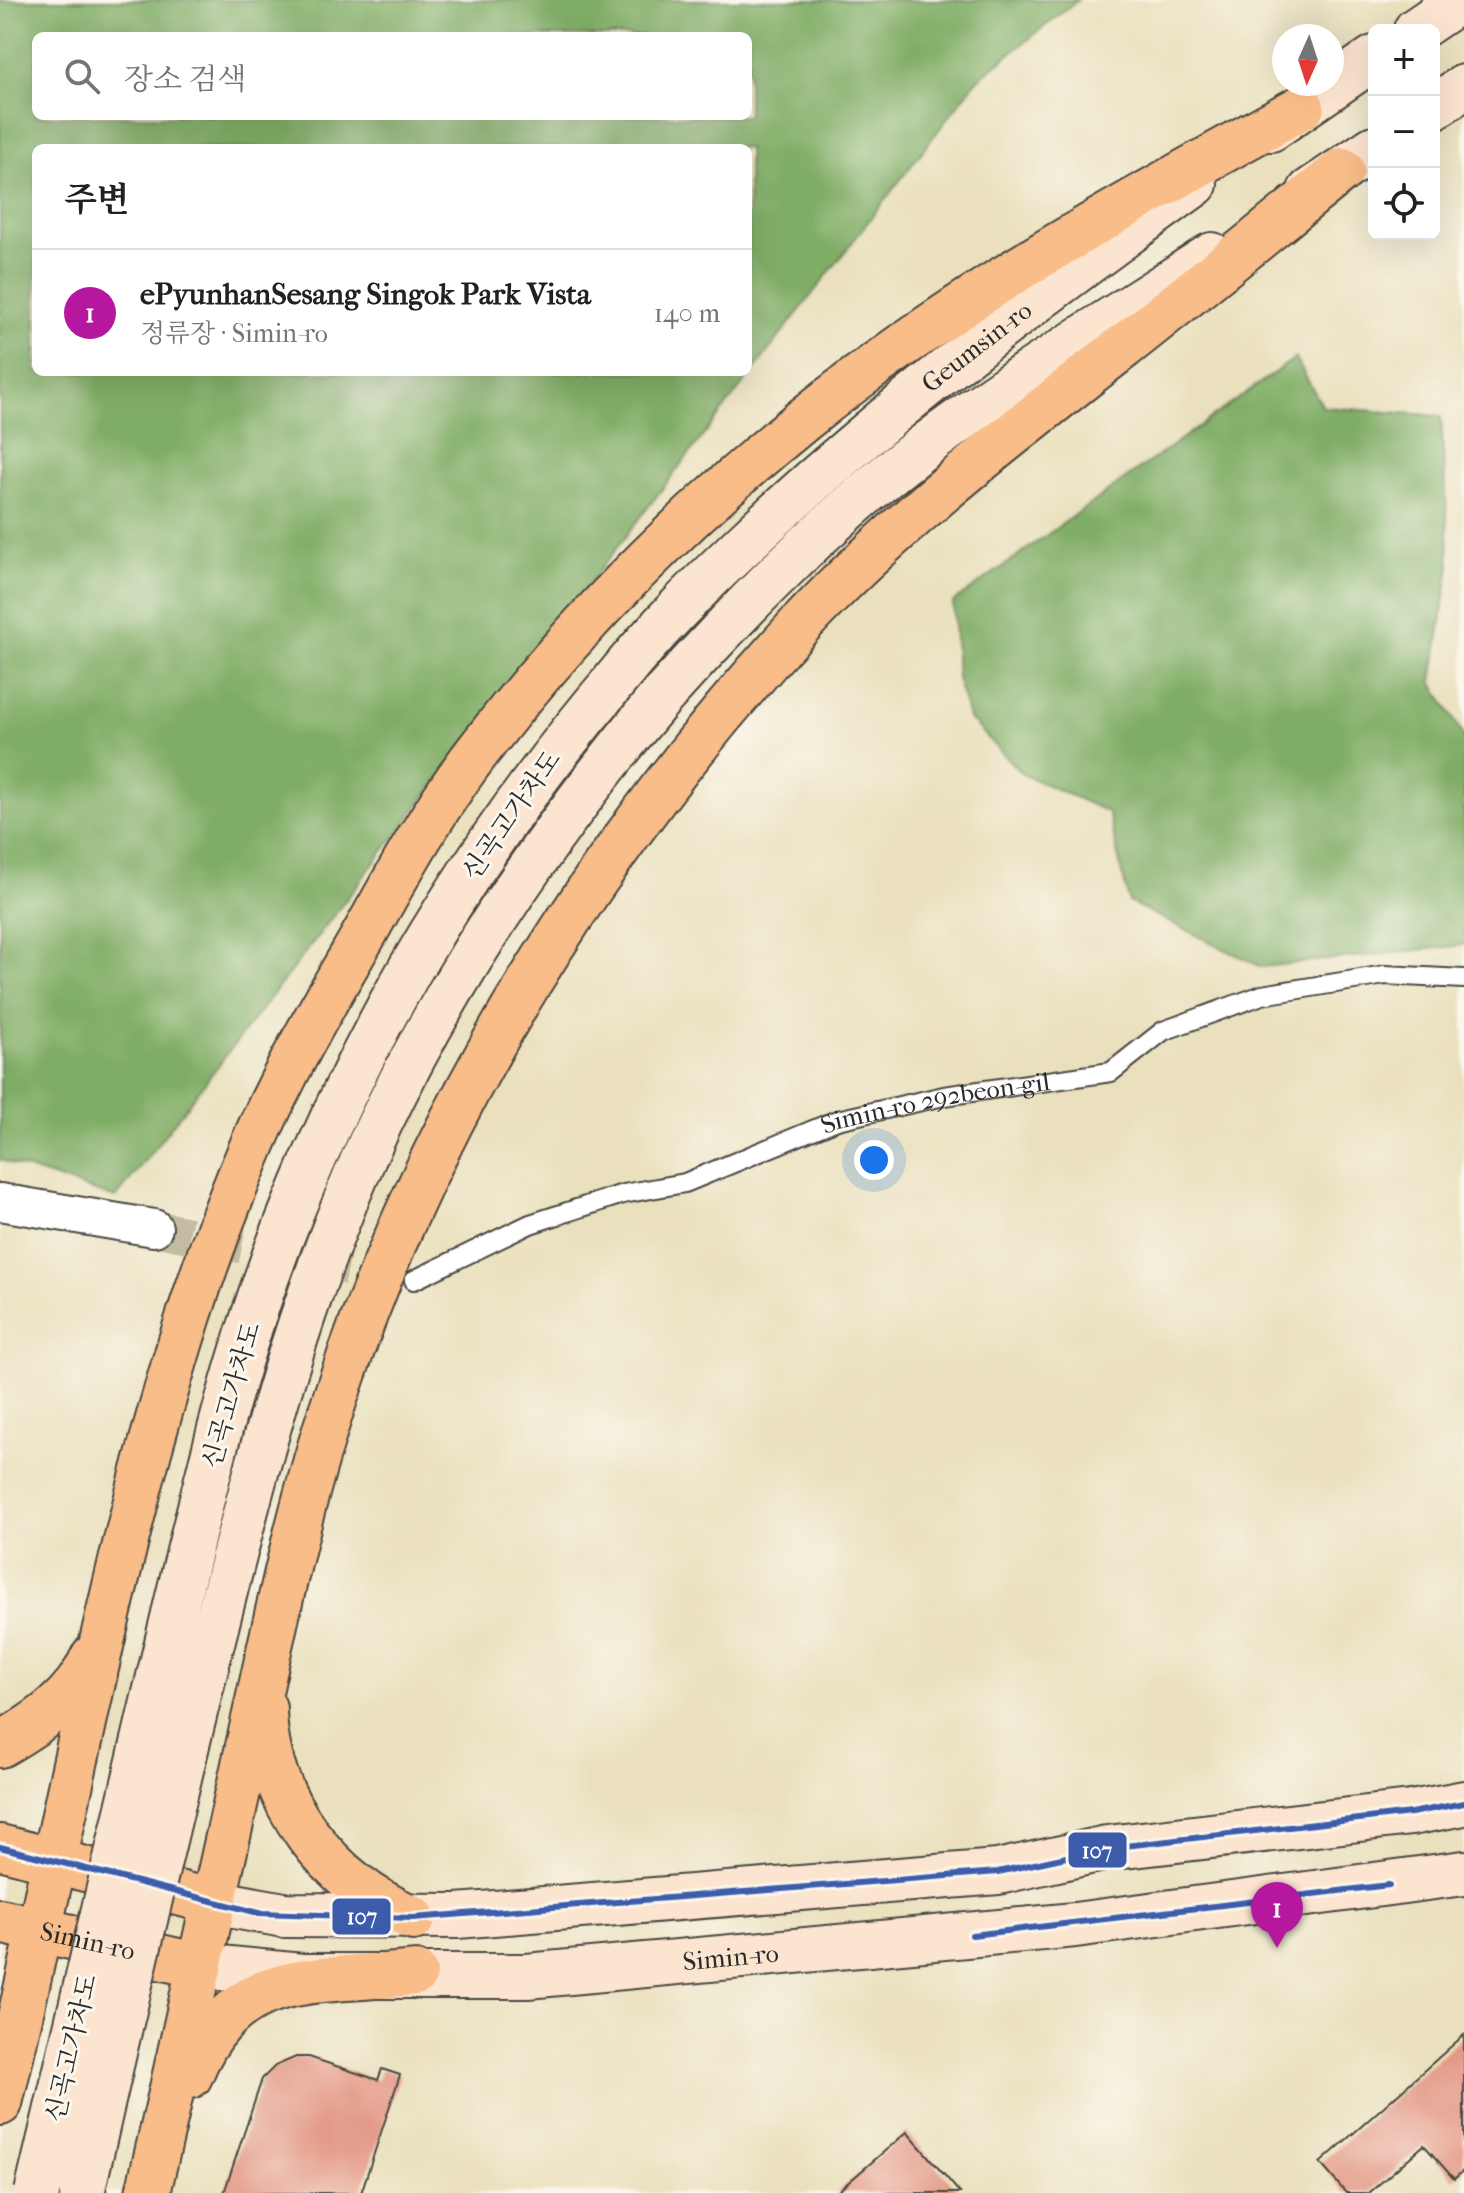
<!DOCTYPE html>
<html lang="ko">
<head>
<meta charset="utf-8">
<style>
	:root { --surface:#fff; --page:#f6f6f6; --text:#202124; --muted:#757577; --line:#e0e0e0; --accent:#b5179e }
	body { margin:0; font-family:"IM FELL French Canon","Noto Serif KR",serif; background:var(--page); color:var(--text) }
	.controls { position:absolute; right:24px; top:24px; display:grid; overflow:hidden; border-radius:12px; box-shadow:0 8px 32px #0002 }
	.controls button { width:72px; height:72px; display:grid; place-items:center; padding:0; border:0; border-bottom:2px solid var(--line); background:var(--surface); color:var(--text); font:40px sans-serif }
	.compass { position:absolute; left:1272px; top:24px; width:72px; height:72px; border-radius:50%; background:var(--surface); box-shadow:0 8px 32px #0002; rotate:183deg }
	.you { position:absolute; left:874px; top:1160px; width:28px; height:28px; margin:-20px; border:6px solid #fff; border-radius:50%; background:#1a73e8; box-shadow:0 0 0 12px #1a73e833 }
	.badge { display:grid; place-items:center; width:52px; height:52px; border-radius:50%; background:var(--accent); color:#fff; font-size:26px; font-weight:700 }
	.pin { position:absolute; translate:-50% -66px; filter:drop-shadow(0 2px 4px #0008) }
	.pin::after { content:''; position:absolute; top:42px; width:28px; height:24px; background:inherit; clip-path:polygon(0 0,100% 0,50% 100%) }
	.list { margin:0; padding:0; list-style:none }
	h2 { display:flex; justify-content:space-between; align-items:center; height:104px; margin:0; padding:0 32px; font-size:34px }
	h2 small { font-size:26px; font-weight:400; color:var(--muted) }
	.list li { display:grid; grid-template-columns:52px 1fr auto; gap:24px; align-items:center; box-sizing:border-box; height:128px; padding:0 32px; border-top:2px solid var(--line) }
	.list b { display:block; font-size:30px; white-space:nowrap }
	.list p { margin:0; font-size:26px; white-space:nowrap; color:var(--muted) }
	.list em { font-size:26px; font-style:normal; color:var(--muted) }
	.icon { flex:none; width:44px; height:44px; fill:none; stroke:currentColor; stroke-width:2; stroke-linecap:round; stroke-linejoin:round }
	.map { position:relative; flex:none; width:1464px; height:2193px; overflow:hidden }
	.search { position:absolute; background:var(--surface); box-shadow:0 8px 32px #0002; left:32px; top:32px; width:720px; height:88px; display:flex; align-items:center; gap:20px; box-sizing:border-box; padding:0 28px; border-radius:12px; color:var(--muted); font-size:30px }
	.panel { position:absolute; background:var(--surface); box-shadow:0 8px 32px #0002; left:32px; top:144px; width:720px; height:232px; border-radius:12px }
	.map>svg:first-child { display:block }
	.forest { fill:#80ad66; stroke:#566c48; stroke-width:2; fill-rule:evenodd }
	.building { fill:#e39785 }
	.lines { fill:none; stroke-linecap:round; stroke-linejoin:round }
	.street-tunnel { stroke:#c4bca0; stroke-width:36; stroke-dasharray:36 18; stroke-linecap:butt }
	.lane-casing { stroke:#484641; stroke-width:22 }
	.street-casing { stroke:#484641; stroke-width:40 }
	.secondary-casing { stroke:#484641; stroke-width:48 }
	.primary-casing { stroke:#484641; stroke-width:48 }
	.lane { stroke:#fff; stroke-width:18 }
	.street { stroke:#fff; stroke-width:36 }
	.secondary { stroke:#fce5d0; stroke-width:44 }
	.primary { stroke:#f8bd89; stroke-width:44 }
	.secondary-bridge-casing { stroke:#484641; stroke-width:48; stroke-linecap:butt }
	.secondary-bridge { stroke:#fce5d0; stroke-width:44 }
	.bus-1-casing { stroke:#fbf7ec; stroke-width:12 }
	.bus-1 { stroke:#3d5bab; stroke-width:6 }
	.labels { text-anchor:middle; stroke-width:6; stroke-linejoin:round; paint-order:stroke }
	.street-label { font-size:26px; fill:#2b2b2b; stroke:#fbf7ec }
	.line-badge { stroke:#fbf7ec; stroke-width:3 }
	.badge-label { font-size:22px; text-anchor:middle; font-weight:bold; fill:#fff }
</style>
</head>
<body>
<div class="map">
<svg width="1464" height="2193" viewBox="0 0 1464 2193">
	<rect width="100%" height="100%" fill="#fbf7ec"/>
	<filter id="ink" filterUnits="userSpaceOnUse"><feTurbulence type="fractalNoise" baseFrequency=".0125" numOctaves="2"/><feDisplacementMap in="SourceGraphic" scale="16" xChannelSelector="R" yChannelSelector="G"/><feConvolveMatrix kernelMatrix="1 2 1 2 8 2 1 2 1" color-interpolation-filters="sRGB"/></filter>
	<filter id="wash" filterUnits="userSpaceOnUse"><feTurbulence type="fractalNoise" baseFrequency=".006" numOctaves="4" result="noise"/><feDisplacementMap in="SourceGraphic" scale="32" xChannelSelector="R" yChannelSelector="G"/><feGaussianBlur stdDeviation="1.8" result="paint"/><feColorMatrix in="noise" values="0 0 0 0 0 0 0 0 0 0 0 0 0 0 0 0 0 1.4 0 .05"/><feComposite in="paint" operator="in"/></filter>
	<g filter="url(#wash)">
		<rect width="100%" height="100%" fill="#eae0bd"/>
		<path class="forest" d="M0 0H1078L978 79 116 1198 0 1160ZM36 36H748V116H36ZM36 148H748V372H36Z
			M1295 358 1323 407 1441 416 1450 566 1432 681 1464 737V945L1261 967 1129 902 1108 812 1022 774 969 718 957 678 953 602Z"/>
		<g id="blocks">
			<path class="building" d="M1464 2035V2170L1454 2179 1424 2145 1369 2193H1346L1320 2163Z
				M296 2057H309L378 2080 382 2069 400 2075 361 2193H224L262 2079 275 2066Z
				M907 2132 960 2193H836Z"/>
		</g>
	</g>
	<g filter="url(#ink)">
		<use href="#blocks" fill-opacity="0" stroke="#484641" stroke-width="2"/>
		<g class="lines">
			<path class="street-tunnel" d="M154 1228 409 1279"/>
			<defs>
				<g id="lane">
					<path id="s1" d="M414 1280 530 1224 623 1194 685 1183 837 1120 944 1096 1111 1072 1163 1031 1262 995 1385 975 1464 979"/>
				</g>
				<path id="street" d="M0 1202 154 1228"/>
				<g id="secondary">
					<path d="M1416 30 1460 0"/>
					<path d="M1434 107 1464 87"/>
					<path d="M1271 129 1374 58"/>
					<path d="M1310 191 1374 148"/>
					<path id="s2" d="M617 678C656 629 701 585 746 542 885 410 1040 296 1195 184"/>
					<path d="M656 703C729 621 805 542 890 473 991 392 1104 325 1212 255"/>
					<path d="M213 1902 284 1915 457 1916 998 1872 1107 1848 1411 1813 1464 1803"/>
					<path id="s3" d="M200 1966 302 1976H527L1075 1925 1464 1873"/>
				</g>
				<g id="primary">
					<path d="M264 1708C265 1801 330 1883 413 1918"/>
					<path d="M0 1745C38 1723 75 1699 93 1657"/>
					<path d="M0 1847 213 1902"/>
					<path id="s4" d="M0 1921 200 1966"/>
					<path d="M190 2076C234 1965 316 1984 415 1973"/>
					<path d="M0 2103C58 1863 99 1618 169 1381 192 1301 220 1221 253 1144 284 1071 325 1002 365 933 401 868 439 800 485 742 578 622 685 516 802 421 956 296 1130 202 1302 107"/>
					<path d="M148 2193C182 2046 215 1899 247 1751 274 1629 299 1503 340 1384 436 1102 598 844 799 626 896 522 1012 434 1123 347 1197 289 1269 229 1342 170"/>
				</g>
			</defs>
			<use href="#lane" class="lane-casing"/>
			<use href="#street" class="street-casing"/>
			<use href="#secondary" class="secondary-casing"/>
			<use href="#primary" class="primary-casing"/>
			<use href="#lane" class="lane"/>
			<use href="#street" class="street"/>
			<use href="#secondary" class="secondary"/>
			<use href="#primary" class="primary"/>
			<defs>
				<path id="secondary-bridge" d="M37 2193C80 2011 123 1829 166 1647 202 1499 234 1352 292 1211 371 1016 480 838 617 678
					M82 2193C123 2011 166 1829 211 1647 256 1468 300 1290 380 1123 453 971 548 832 656 703"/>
			</defs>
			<use href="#secondary-bridge" class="secondary-bridge-casing"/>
			<use href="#secondary-bridge" class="secondary-bridge"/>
			<defs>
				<path id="bus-1" d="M0 1847 259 1913 413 1918 998 1872 1107 1848 1411 1813 1464 1803
					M972 1935 1389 1885"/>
			</defs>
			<use href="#bus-1" class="bus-1-casing"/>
			<use href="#bus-1" class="bus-1"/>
		</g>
	</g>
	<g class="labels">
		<g class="street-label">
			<text dy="9" stroke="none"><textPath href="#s2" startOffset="490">Geumsin-ro</textPath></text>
			<text transform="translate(511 815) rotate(-55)" y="9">신곡고가차도</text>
			<text dy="9" stroke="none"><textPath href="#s1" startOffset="554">Simin-ro 292beon-gil</textPath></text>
			<text transform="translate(231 1395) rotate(-74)" y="9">신곡고가차도</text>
			<text dy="9" stroke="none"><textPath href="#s4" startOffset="90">Simin-ro</textPath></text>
			<text dy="9" stroke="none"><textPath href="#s3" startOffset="532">Simin-ro</textPath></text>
			<text transform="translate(71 2048) rotate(-77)" y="9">신곡고가차도</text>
		</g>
	</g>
	<g class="line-badge">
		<rect x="1067" y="1831" width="61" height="38" rx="8" fill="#3d5bab"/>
		<rect x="331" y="1897" width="61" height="39" rx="8" fill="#3d5bab"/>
	</g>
	<g class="badge-label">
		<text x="1097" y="1858">107</text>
		<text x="362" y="1924">107</text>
	</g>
</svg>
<div class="controls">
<button>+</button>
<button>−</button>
<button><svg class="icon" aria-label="locate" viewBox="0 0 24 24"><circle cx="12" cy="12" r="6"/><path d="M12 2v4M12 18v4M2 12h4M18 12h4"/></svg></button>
</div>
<svg class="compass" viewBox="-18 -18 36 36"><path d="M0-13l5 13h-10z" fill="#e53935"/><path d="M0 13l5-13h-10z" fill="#757577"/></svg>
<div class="you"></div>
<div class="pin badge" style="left:1277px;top:1948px">1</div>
<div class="search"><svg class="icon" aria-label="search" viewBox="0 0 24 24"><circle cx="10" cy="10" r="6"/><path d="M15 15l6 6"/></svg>장소 검색</div>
<section class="panel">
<h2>주변<small></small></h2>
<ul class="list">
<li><span class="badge">1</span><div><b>ePyunhanSesang Singok Park Vista</b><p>정류장 · Simin-ro</p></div><em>140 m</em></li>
</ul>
</section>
</div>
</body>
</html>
